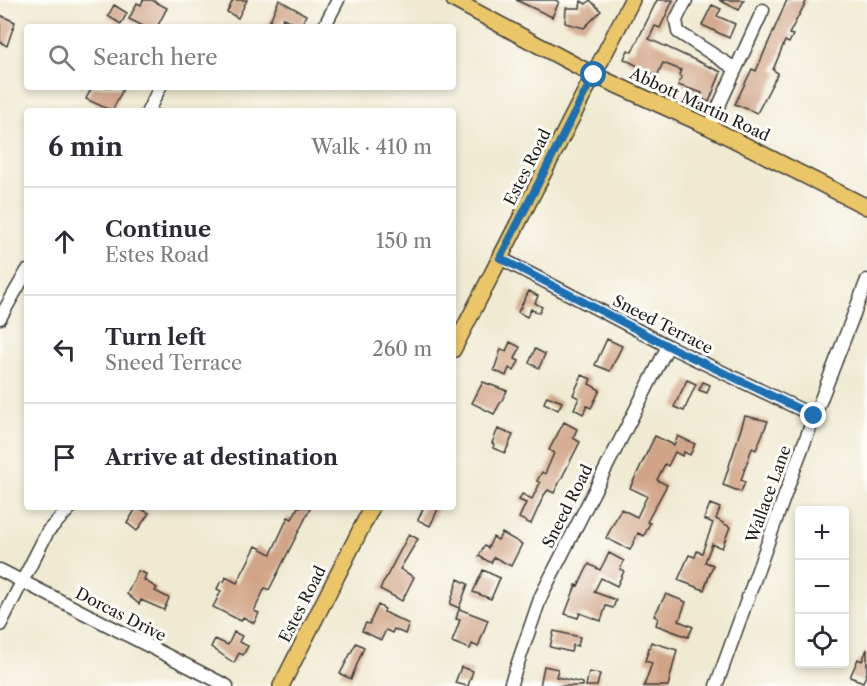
<!DOCTYPE html>
<html lang="en">
<head>
<meta charset="utf-8">
<style>
	:root { --surface:#fff; --page:#f7f7f7; --text:#2b2b33; --muted:#7c7c81; --line:#e1e1e2 }
	body { margin:0; font-family:"Libre Caslon Text",serif; background:var(--page); color:var(--text) }
	.controls { position:absolute; right:18px; bottom:18px; display:grid; overflow:hidden; border-radius:6px; box-shadow:0 3px 9px #0003 }
	.controls button { width:54px; height:54px; display:grid; place-items:center; padding:0; border:0; border-bottom:2px solid var(--line); background:var(--surface); color:var(--text); font:30px sans-serif }
	.stop { position:absolute; width:18px; height:18px; margin:-14px; border:4px solid #1f6fb2; border-radius:50%; background:#fff }
	.stop.end { background:#1f6fb2; border-color:#fff; box-shadow:0 2px 6px #0008 }
	.list { margin:0; padding:0; list-style:none }
	h2 { display:flex; justify-content:space-between; align-items:center; height:78px; margin:0; padding:0 24px; font-size:26px }
	h2 small { font-size:20px; font-weight:400; color:var(--muted) }
	.list li { display:grid; grid-template-columns:39px 1fr auto; gap:18px; align-items:center; box-sizing:border-box; height:108px; padding:0 24px; border-top:2px solid var(--line) }
	.list b { display:block; font-size:22px; white-space:nowrap }
	.list p { margin:0; font-size:20px; white-space:nowrap; color:var(--muted) }
	.list em { font-size:20px; font-style:normal; color:var(--muted) }
	.icon { flex:none; width:33px; height:33px; fill:none; stroke:currentColor; stroke-width:2; stroke-linecap:round; stroke-linejoin:round }
	.map { position:relative; flex:none; width:867px; height:686px; overflow:hidden }
	.search { position:absolute; background:var(--surface); box-shadow:0 3px 9px #0003; left:24px; top:24px; width:432px; height:66px; display:flex; align-items:center; gap:15px; box-sizing:border-box; padding:0 21px; border-radius:6px; color:var(--muted); font-size:22px }
	.panel { position:absolute; background:var(--surface); box-shadow:0 3px 9px #0003; left:24px; top:108px; width:432px; height:402px; border-radius:6px }
	.map>svg:first-child { display:block }
	.building { fill:#d1a487 }
	.lines { fill:none; stroke-linecap:round; stroke-linejoin:round }
	.minor-casing { stroke:#3c3b37; stroke-width:15 }
	.major-casing { stroke:#3c3b37; stroke-width:18 }
	.minor { stroke:#fff; stroke-width:12 }
	.major { stroke:#ebc669; stroke-width:15 }
	.route { stroke:#1f6fb2; stroke-width:8 }
	.labels { text-anchor:middle; stroke-width:6; stroke-linejoin:round; paint-order:stroke }
	.street-label { font-size:16px; fill:#1c1c1c; stroke:#fdfcf7 }
</style>
</head>
<body>
<div class="map">
<svg width="867" height="686" viewBox="0 0 867 686">
	<rect width="100%" height="100%" fill="#fdfcf7"/>
	<filter id="ink" filterUnits="userSpaceOnUse"><feTurbulence type="fractalNoise" baseFrequency=".0167" numOctaves="2"/><feDisplacementMap in="SourceGraphic" scale="12" xChannelSelector="R" yChannelSelector="G"/><feConvolveMatrix kernelMatrix="1 2 1 2 8 2 1 2 1" color-interpolation-filters="sRGB"/></filter>
	<filter id="wash" filterUnits="userSpaceOnUse"><feTurbulence type="fractalNoise" baseFrequency=".008" numOctaves="4" result="noise"/><feDisplacementMap in="SourceGraphic" scale="24" xChannelSelector="R" yChannelSelector="G"/><feGaussianBlur stdDeviation="1.35" result="paint"/><feColorMatrix in="noise" values="0 0 0 0 0 0 0 0 0 0 0 0 0 0 0 0 0 1.4 0 .05"/><feComposite in="paint" operator="in"/></filter>
	<g filter="url(#wash)">
		<rect width="100%" height="100%" fill="#efead1"/>
		<g id="blocks">
			<path class="building" d="M143 0H152L167 8 157 27H145L129 19 137 3 141 5Z
				M233 0H247L238 18 227 12Z
				M279 0 306 15 301 26 283 18 279 27H267Z
				M516 0H555L559 2 552 17Z
				M590 0 601 11 584 28 565 23 566 8H580L581 1 586 4Z
				M657 0H673L660 28 655 26 649 39 721 72 709 102 700 98 702 93 678 85 682 77 679 75 681 70 663 63 657 76 624 59 628 50 632 52Z
				M719 0H744L739 10Z
				M787 0H807L789 34 793 35 789 43 785 41 773 70 778 73 757 113 735 104 752 69 756 71Z
				M114 5 127 13 121 24 108 16Z
				M712 5 721 9 717 16 735 24 729 38 702 25Z
				M0 15 15 22 7 46 0 42Z
				M92 87H124L112 111 86 99Z
				M529 291 538 296 535 303 542 307 539 313 531 309 527 317 518 312Z
				M607 339 622 346 610 371 595 365Z
				M510 342 520 347 515 359 519 361 514 371 509 368 506 376 494 370 501 349 506 351Z
				M535 349 545 354 539 368 529 363Z
				M582 375 591 379 589 384 600 390 591 408 587 406 583 414 574 409 579 398 573 395Z
				M687 380 696 384 684 411 674 407Z
				M483 382 507 391 494 414 472 403Z
				M703 382 710 385 707 393 699 390Z
				M547 396 562 402 558 410 544 403Z
				M745 416 768 421 756 450 752 448 741 480 745 482 741 492 723 485Z
				M564 422 577 429 573 438 580 442 554 493 548 490 544 495 531 524 519 518 526 503 519 500 522 494 532 499 540 483 537 481 542 472 545 474 554 453 549 450Z
				M498 429 513 435 505 453 493 448 494 444 492 443Z
				M655 436 674 445 678 436 695 444 690 455 684 452 682 456 675 452 668 466 665 464 657 480 667 485 647 522 650 523 644 536 638 533 630 550 606 538 621 509 637 517 647 496 630 488Z
				M710 504 720 508 716 519 730 527 722 548 712 544 705 562 713 565 704 590 678 580 689 555 695 557 697 551 702 553 713 523 704 519Z
				M137 507 149 513 137 531 127 523Z
				M298 507H311L269 590 265 588 254 611 259 613 254 623 243 617 241 621 213 607 221 591 217 589 221 581 224 582 226 577 237 583 256 546 271 554 288 517 292 519Z
				M424 507H439L430 526 418 520Z
				M502 533 522 544 511 566 494 557 491 563 479 556 484 546 488 548 493 537 498 540Z
				M409 534 418 539 400 569 414 577 402 601 380 589Z
				M609 553 624 561 620 569 624 571 617 586 601 578 594 592 616 600 613 608 606 606 601 621 580 613 578 618 565 614 576 585 578 586 589 564 600 570Z
				M483 570 500 578 491 599 473 592Z
				M138 571 146 574 144 580 157 588 155 591 169 598 164 610 141 600 139 604 127 594Z
				M458 579 468 584 459 608 450 604Z
				M666 594 686 602 679 621 693 627 688 637 656 625 658 618 654 616Z
				M378 605 385 609 384 612 409 624 405 634 394 629 392 633 386 630 381 640 362 631 366 623 369 624Z
				M459 609 488 620 478 647 472 644 470 649 452 642 460 620 456 619Z
				M554 631 580 637 578 646 573 645 571 652 550 647Z
				M234 632 242 636 239 642 248 646 243 655 239 653 234 663 211 647 215 639 228 645Z
				M651 642 677 650 668 686H644L652 663 645 661Z
				M356 643 364 647 351 679 340 674Z
				M867 649V673L863 682 850 677 858 659 862 661Z
				M544 666 558 669 556 677 583 683V686H540Z
				M461 667 473 671 468 686 455 683Z
				M589 672 600 674 597 686H586Z"/>
		</g>
	</g>
	<g filter="url(#ink)">
		<use href="#blocks" fill-opacity="0" stroke="#3c3b37" stroke-width="1.5"/>
		<g class="lines">
			<defs>
				<path id="minor" d="M686 0 676 20 678 32 734 68
					M324 27 338 0
					M148 111 160 87
					M709 127 763 10
					M500 258 668 346 814 416
					M0 318 27 271
					M0 570 227 686
					M0 625 48 531 71 507
					M510 686 541 596 668 346
					M716 686 798 459 867 280"/>
				<path id="major" d="M454 0 594 75 709 127 867 207
					M453 350 632 0
					M281 686 372 507"/>
			</defs>
			<use href="#minor" class="minor-casing"/>
			<use href="#major" class="major-casing"/>
			<use href="#minor" class="minor"/>
			<use href="#major" class="major"/>
		</g>
	</g>
	<g class="lines" filter="url(#ink)">
		<path class="route" d="M594 75 500 258 668 346 814 416"/>
	</g>
	<g class="labels">
		<g class="street-label">
			<text transform="translate(700 104) rotate(25)" y="6">Abbott Martin Road</text>
			<text transform="translate(527 167) rotate(-63)" y="6">Estes Road</text>
			<text transform="translate(663 324) rotate(27)" y="6">Sneed Terrace</text>
			<text transform="translate(768 494) rotate(-70)" y="6">Wallace Lane</text>
			<text transform="translate(567 506) rotate(-63)" y="6">Sneed Road</text>
			<text transform="translate(302 604) rotate(-63)" y="6">Estes Road</text>
			<text transform="translate(121 614) rotate(27)" y="6">Dorcas Drive</text>
		</g>
	</g>
</svg>
<div class="controls">
<button>+</button>
<button>−</button>
<button><svg class="icon" aria-label="locate" viewBox="0 0 24 24"><circle cx="12" cy="12" r="6"/><path d="M12 2v4M12 18v4M2 12h4M18 12h4"/></svg></button>
</div>
<div class="stop" style="left:594px;top:75px"></div>
<div class="stop end" style="left:814px;top:416px"></div>
<div class="search"><svg class="icon" aria-label="search" viewBox="0 0 24 24"><circle cx="10" cy="10" r="6"/><path d="M15 15l6 6"/></svg>Search here</div>
<section class="panel">
<h2>6 min<small>Walk · 410 m</small></h2>
<ul class="list">
<li><svg class="icon" aria-label="ahead" viewBox="0 0 24 24"><path d="M12 20V5M6 11l6-6 6 6"/></svg><div><b>Continue</b><p>Estes Road</p></div><em>150 m</em></li>
<li><svg class="icon" aria-label="left" viewBox="0 0 24 24"><path d="M17 20v-9H6M10 6l-5 5 5 5"/></svg><div><b>Turn left</b><p>Sneed Terrace</p></div><em>260 m</em></li>
<li><svg class="icon" aria-label="arrive" viewBox="0 0 24 24"><path d="M6 21V4h12l-3 4 3 4H6"/></svg><div><b>Arrive at destination</b></div></li>
</ul>
</section>
</div>
</body>
</html>
